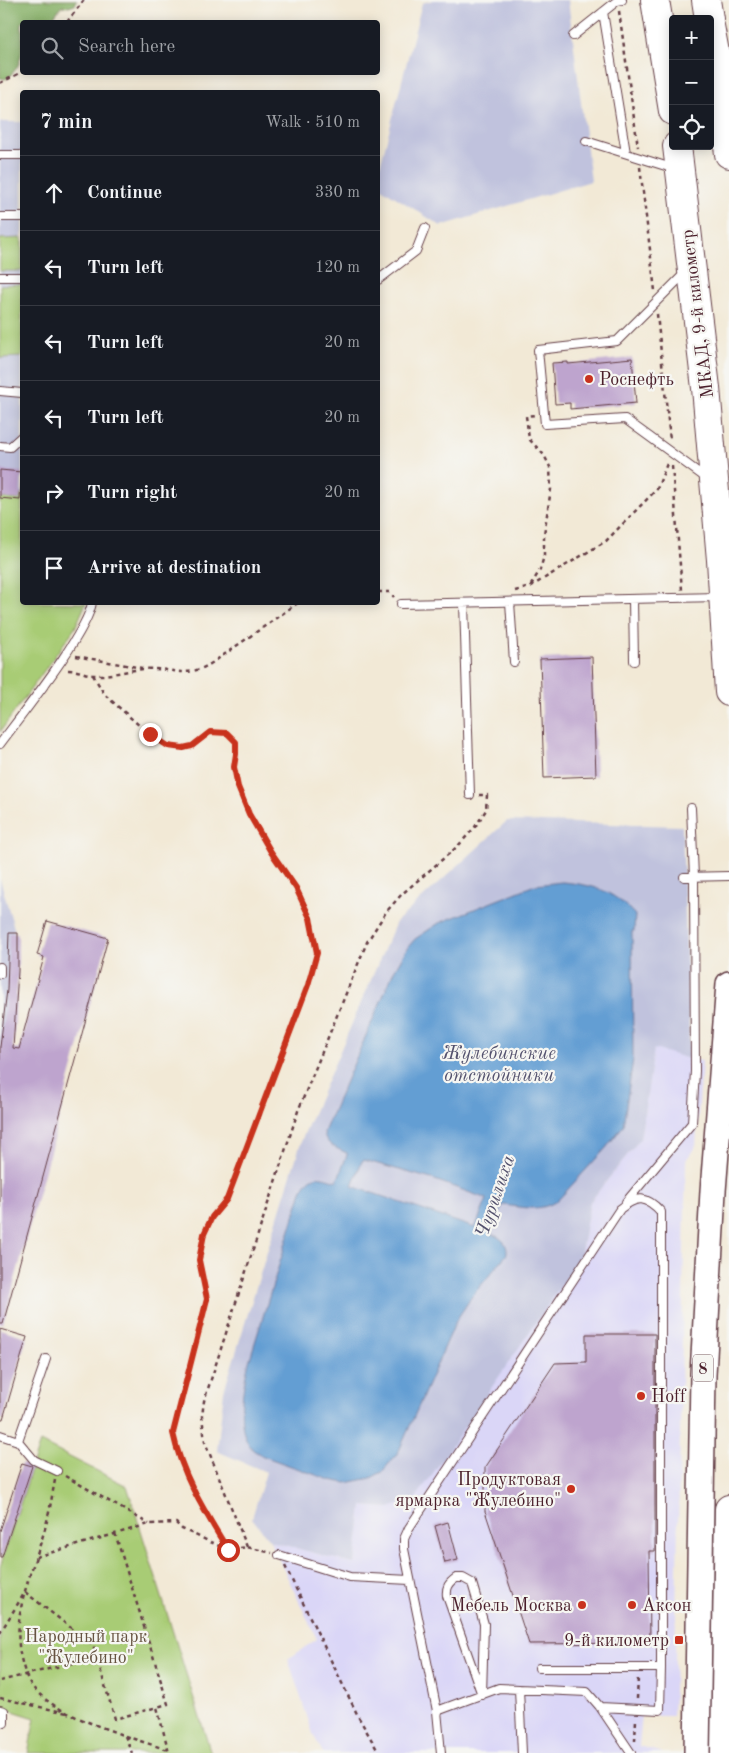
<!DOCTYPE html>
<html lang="en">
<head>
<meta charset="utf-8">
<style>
	:root { --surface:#171b24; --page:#242831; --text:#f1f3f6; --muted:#9ea1a6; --line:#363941 }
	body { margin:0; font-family:"Old Standard TT",serif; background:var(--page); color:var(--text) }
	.controls { position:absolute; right:15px; top:15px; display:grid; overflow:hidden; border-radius:5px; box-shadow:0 2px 12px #0003 }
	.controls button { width:45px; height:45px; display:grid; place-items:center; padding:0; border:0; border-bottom:1px solid var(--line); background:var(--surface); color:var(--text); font:25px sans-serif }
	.stop { position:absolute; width:15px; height:15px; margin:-11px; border:4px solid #c8321e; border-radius:50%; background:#fff }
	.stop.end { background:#c8321e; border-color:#fff; box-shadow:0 1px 5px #0008 }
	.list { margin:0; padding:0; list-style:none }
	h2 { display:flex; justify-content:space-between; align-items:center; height:65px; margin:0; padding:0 20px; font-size:21px }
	h2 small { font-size:16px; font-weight:400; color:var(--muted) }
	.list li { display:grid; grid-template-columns:32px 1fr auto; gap:15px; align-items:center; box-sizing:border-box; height:75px; padding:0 20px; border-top:1px solid var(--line) }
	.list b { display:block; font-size:19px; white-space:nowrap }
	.list em { font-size:16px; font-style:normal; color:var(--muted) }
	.icon { flex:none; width:28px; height:28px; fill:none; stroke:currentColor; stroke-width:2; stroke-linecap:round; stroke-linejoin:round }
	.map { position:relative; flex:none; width:729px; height:1753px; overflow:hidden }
	.search { position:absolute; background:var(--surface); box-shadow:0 2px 12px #0003; left:20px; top:20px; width:360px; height:55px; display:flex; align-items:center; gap:12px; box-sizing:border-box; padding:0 18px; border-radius:5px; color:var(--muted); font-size:19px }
	.panel { position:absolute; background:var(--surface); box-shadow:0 2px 12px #0003; left:20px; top:90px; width:360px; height:515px; border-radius:5px }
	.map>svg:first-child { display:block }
	.built { fill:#dad6f7 }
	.industrial { fill:#c0c2dd }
	.green { fill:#a8cc75; stroke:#797650 }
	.forest { fill:#86b066; stroke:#686848 }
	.water { fill:#639ed3; stroke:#565e7f; fill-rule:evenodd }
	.building { fill:#bea4ce }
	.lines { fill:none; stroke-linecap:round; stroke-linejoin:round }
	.lane-casing { stroke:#633d45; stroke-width:10 }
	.primary-casing { stroke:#633d45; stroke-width:28 }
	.highway-casing { stroke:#633d45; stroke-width:30 }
	.path { stroke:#633d45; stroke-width:2.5; stroke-dasharray:4 4; stroke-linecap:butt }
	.lane { stroke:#fff; stroke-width:8 }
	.primary { stroke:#fff; stroke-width:25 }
	.highway { stroke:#fff; stroke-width:28 }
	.route { stroke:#c8321e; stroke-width:6 }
	.poi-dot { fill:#c8321e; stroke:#f6f6f2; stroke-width:2 }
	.labels { text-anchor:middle; stroke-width:4.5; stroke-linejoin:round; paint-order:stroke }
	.shield { fill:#f6f6f2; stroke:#7e6067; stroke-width:1 }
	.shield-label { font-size:16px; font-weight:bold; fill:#4a1f2b }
	.street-label { font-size:18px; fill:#4a1f2b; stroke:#f6f6f2 }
	.poi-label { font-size:18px; fill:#4a1f2b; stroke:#f6f6f2; text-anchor:start }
	.park-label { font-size:18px; fill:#665341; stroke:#f6f6f2 }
	.water-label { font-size:19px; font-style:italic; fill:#54526e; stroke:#f6f6f2 }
</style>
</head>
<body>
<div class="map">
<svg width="729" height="1753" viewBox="0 0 729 1753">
	<rect width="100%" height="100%" fill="#f6f6f2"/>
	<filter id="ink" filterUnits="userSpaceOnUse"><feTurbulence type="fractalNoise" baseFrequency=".02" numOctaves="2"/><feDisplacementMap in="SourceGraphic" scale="10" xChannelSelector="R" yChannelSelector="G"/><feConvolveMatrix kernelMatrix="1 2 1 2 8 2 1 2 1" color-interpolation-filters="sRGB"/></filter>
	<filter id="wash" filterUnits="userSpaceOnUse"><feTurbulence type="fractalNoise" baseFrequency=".0096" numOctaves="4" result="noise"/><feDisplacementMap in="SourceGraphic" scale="20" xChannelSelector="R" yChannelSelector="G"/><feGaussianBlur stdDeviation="1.12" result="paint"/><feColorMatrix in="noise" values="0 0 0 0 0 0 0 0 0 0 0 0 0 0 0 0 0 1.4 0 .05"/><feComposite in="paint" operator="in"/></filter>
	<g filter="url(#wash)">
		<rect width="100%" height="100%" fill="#f2e9d6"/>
		<path class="built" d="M654 1048 690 1059 702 1061 696 1146 686 1160 675 1662 673 1716H642L639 1746 663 1753H323L313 1734 288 1659 317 1639 270 1541 355 1564 362 1506 390 1508 580 1258 590 1202 640 1139Z"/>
		<path class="industrial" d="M433 0H568L591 181 441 226 378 186V174L422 3Z
			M0 122H22V493L20 495 19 500 0 498Z
			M507 821 682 826 690 1059 654 1049 640 1139 590 1202 580 1258 416 1498 390 1508 362 1506 355 1564 270 1541 252 1518 266 1472 217 1451 224 1391 302 1139 396 922Z
			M0 879 14 928 18 951V971L10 1049 0 1097Z"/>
		<path class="green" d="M22 238V271H0V239Z
			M22 284V357L0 358V285Z
			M22 493V602L86 603 75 628 0 732V498L19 500Z
			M40 1442 127 1486 211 1753H28L35 1718 0 1707V1567Z"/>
		<path class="forest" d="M0 0H77L75 5 69 7 62 6C57 11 55 17 49 22H22C22 44 26 65 6 79L0 78Z"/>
		<path class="water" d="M562 882C595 885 612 890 635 915L634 931H632L633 1059 623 1126 606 1148 559 1199C542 1213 523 1207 503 1205L489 1233C499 1237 508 1241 507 1254L473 1295 457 1319 398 1453 382 1472 371 1478 346 1483 330 1480 263 1456C260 1454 256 1452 253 1450 234 1429 243 1389 248 1365L302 1191C312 1171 319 1176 337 1181L347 1155V1153C336 1148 325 1145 324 1132L394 971 408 947 415 939 439 923 535 885ZM364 1160 435 1180 487 1199 475 1228 352 1186 362 1161Z"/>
		<g id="blocks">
			<path class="building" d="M632 358 636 403 570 409V403L555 404 552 363 568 362V364Z
				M0 470 22 472 20 500 0 498Z
				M592 657 596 776 544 778 540 659Z
				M47 921 108 938 3 1324H0V1047L7 990 9 933H18V971L13 1048 19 1049 44 957 37 955Z
				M0 1329 27 1337 3 1419H0Z
				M586 1334H655V1551H649L650 1643 529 1644 485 1511V1468L555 1363 586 1362Z
				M22 1463 32 1466 2 1557H0V1531Z
				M448 1522 458 1560 445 1563 435 1526Z"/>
		</g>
	</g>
	<g filter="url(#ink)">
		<use href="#blocks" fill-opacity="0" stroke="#633d45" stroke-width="1"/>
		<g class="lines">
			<defs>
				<path id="lane" d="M603 12 626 153
					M573 36 617 1 622 0
					M586 141 675 169
					M0 155H22
					M0 217H22
					M685 273 617 341 538 350 545 424 625 419 706 478
					M0 277H22
					M378 280 416 251 425 228
					M0 391 22 393
					M0 446 10 447 22 436
					M633 599 634 661
					M510 602 514 662
					M464 603 470 795
					M401 604 719 597
					M0 744C20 717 89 631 92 602
					M684 877 729 876
					M0 967V974
					M626 1202 692 1123 695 1071 694 877 691 808
					M0 1435 18 1441 34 1460 57 1471
					M18 1441 46 1359
					M279 1555 350 1577 410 1580
					M456 1578H463L472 1583 484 1624 482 1695 447 1596C446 1587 449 1583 456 1578Z
					M539 1668H661L660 1710 600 1707
					M519 1689 522 1753
					M0 1710 4 1711V1723
					M437 1711 404 1549V1539L409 1528 620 1209C637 1195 647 1196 661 1212V1668
					M441 1753 437 1711 499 1688 587 1692 600 1707 631 1753"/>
				<path id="primary" d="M697 1753 703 1375 713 1191 729 984"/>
				<path id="highway" d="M655 0 673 111
					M706 0 709 19
					M710 26 720 79 729 154
					M677 146 706 388 721 560 729 692
					M725 1753 729 1509"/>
			</defs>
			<use href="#lane" class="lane-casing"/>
			<use href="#primary" class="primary-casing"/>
			<use href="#highway" class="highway-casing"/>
			<path class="path" d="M619 11 638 147
				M67 22 84 0
				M0 83 22 72
				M640 167 655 291
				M657 314 670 440
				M672 466 682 590
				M531 585 540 570 544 556V534L551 489 550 467 544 455 529 439 526 416 535 415
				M515 591 530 587 606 541 657 489 668 461
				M378 592H390L394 597
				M76 656 142 668
				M68 670C80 670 84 674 94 675 110 676 128 670 144 669 175 667 185 681 215 661L299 602
				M93 675 105 695 150 735 167 746 183 749 192 746 210 732 227 733 236 742V754L234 767 238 787 249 814 271 852 296 888 311 918 317 953 308 985 227 1199 212 1217 204 1234 199 1260 207 1299 173 1433C182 1476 205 1512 228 1550
				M65 1476 149 1524
				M55 1480C52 1495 50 1510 46 1525 33 1573 7 1618 24 1669 26 1677 31 1686 37 1692 61 1715 95 1724 125 1736L132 1753
				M115 1533 168 1704 157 1707
				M247 1547 205 1442 202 1416 204 1401 298 1111 367 942 386 912 402 894 458 846 475 827 486 810 487 795H479
				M36 1557 149 1524 176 1523 182 1529 228 1550 247 1547 272 1553
				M285 1566 359 1718 379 1753
				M0 1633 25 1592 93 1645 115 1719 157 1707 169 1753
				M0 1681 97 1657
				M0 1698 67 1713
				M637 1699 638 1677
				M125 1736 168 1750
				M635 1741 636 1719"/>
			<use href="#lane" class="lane"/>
			<use href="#primary" class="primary"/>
			<use href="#highway" class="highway"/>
		</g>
	</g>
	<g class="lines" filter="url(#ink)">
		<path class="route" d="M150 734 168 746 183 748 192 746 210 732 227 733 236 742V754L234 767 238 787 249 814 271 852 296 888 310 918 317 953 308 985 227 1199 212 1217 204 1234 199 1260 207 1299 173 1433C182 1476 205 1512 228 1550"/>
	</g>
	<g class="poi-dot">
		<circle cx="589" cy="379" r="5"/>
		<circle cx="641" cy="1396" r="5"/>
		<circle cx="571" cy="1489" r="5"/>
		<circle cx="582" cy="1605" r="5"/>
		<circle cx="632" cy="1605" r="5"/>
		<rect x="674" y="1635" width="10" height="10" rx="2.5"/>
	</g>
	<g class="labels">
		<rect class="shield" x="693" y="1354.5" width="20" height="27" rx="4"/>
		<g class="shield-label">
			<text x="703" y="1374">8</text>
		</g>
		<g class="street-label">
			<text transform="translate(697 314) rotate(-97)" y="6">МКАД, 9-й километр</text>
		</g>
		<g class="poi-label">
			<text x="599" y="385">Роснефть</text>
			<text x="651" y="1402">Hoff</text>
			<text x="561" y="1485" text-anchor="end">Продуктовая<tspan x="561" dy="21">ярмарка "Жулебино"</tspan></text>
			<text x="572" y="1611" text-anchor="end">Мебель Москва</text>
			<text x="642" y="1611">Аксон</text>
			<text x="669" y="1646" text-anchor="end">9-й километр</text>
		</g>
		<g class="park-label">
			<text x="86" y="1642">Народный парк<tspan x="86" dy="21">"Жулебино"</tspan></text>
		</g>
		<g class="water-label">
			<text x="499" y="1059">Жулебинские<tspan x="499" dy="22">отстойники</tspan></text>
			<text transform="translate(494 1196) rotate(-71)" y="7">Чурилиха</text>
		</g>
	</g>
</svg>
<div class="controls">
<button>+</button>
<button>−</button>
<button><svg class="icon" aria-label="locate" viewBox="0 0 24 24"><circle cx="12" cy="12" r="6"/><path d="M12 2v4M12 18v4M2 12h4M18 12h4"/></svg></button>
</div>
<div class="stop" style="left:228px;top:1550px"></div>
<div class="stop end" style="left:150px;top:734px"></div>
<div class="search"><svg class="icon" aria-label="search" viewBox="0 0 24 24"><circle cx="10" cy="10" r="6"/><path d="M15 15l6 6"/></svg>Search here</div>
<section class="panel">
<h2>7 min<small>Walk · 510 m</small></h2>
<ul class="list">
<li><svg class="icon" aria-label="ahead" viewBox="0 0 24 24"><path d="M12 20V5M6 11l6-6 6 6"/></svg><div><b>Continue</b></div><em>330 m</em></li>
<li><svg class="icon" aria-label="left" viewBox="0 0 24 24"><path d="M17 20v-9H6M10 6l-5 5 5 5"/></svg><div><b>Turn left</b></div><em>120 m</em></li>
<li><svg class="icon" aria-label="left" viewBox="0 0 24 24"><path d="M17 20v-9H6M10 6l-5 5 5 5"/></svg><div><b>Turn left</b></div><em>20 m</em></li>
<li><svg class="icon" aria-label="left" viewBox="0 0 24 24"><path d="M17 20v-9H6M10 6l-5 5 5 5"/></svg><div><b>Turn left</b></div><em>20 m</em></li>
<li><svg class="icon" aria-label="right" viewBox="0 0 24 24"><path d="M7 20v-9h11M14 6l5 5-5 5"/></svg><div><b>Turn right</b></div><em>20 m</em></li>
<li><svg class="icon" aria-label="arrive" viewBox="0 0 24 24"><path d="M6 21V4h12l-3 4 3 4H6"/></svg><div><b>Arrive at destination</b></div></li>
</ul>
</section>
</div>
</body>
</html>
